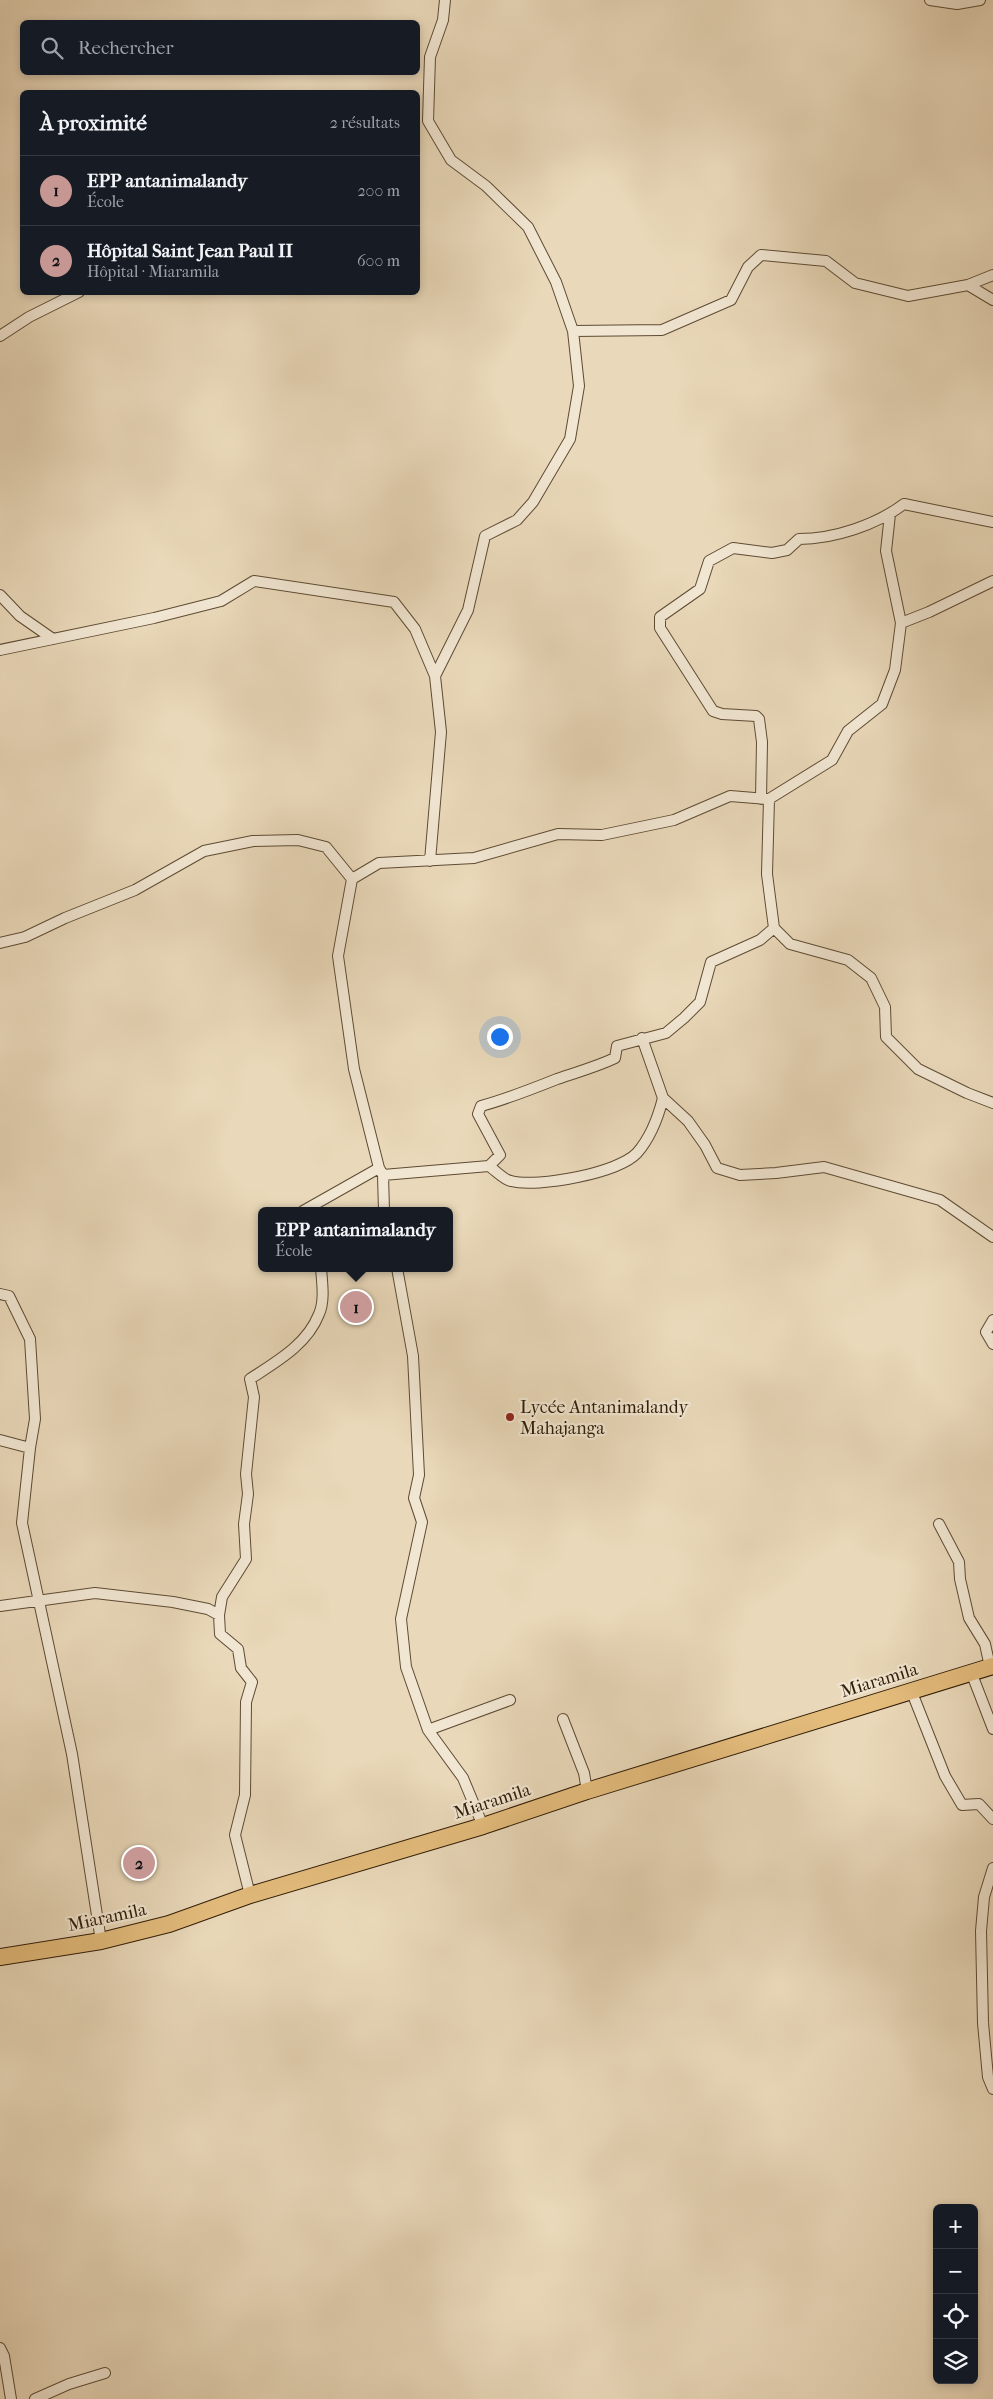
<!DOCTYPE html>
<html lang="fr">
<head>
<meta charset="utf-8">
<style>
	:root { --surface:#171b24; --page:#242831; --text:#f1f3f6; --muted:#9ea1a6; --line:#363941; --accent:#c59692 }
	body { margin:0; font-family:"IM FELL French Canon",serif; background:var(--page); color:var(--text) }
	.controls { position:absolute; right:15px; bottom:15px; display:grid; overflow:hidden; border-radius:8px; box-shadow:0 2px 8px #0003 }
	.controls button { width:45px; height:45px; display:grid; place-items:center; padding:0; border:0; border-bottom:1px solid var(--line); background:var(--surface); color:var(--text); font:25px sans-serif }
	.you { position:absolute; left:499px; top:1036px; width:18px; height:18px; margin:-12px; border:4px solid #fff; border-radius:50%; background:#1a73e8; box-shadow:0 0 0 8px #1a73e833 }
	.badge { display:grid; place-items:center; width:32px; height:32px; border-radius:50%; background:var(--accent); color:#111; font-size:16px; font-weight:700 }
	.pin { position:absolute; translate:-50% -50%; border:2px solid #fff; box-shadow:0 1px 5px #0006 }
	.popup { position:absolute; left:258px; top:1207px; width:195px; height:65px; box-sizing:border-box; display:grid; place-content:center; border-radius:8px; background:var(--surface); filter:drop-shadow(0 1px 4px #0005); font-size:16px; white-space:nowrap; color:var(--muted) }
	.popup b { font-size:19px; color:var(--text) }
	.popup::after { content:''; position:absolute; left:50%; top:100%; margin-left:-10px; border:10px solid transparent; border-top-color:var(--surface) }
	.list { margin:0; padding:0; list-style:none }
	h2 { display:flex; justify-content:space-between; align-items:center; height:65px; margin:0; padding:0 20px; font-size:21px }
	h2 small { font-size:16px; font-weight:400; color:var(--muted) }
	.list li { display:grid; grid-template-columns:32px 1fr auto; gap:15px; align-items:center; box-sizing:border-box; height:70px; padding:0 20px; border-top:1px solid var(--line) }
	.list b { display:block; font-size:19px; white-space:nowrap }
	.list p { margin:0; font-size:16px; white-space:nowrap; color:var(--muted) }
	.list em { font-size:16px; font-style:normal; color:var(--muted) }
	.icon { flex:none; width:28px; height:28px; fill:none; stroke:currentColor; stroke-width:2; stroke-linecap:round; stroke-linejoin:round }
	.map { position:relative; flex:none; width:993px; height:2399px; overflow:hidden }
	.search { position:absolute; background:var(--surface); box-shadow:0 2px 8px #0003; left:20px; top:20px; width:400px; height:55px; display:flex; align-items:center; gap:12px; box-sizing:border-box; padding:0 18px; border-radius:8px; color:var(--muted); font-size:19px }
	.panel { position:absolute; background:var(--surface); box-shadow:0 2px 8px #0003; left:20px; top:90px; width:400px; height:205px; border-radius:8px }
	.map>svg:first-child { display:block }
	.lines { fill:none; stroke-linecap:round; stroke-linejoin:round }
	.minor-casing { stroke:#5e4b33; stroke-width:12 }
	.primary-casing { stroke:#2f1c06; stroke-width:18 }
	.minor { stroke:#f1e6d2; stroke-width:10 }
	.primary { stroke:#e4bc7c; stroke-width:16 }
	.poi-dot { fill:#8f2418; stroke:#f1e6d2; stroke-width:2 }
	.labels { text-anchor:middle; stroke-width:4.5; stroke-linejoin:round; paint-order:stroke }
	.poi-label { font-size:18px; fill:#2f1c06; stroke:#f1e6d2; text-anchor:start }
	.street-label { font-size:18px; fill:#2f1c06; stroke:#f1e6d2 }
</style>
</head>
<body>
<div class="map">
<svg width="993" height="2399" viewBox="0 0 993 2399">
	<rect width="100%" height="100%" fill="#e9d8b9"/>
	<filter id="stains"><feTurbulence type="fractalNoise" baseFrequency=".004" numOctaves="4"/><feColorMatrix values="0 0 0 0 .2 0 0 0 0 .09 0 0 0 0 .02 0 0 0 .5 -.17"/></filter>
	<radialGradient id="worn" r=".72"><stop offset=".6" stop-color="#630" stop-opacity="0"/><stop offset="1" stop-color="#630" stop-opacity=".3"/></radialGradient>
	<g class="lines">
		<defs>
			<path id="minor" d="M930 0 957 4 980 0
				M968 285 993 300
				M573 331 662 330 731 300 748 267 761 255 826 261 855 283 908 296 968 285 993 275
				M0 336 29 317 79 292
				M890 514 886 551 901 623 895 670 882 704 848 731 832 760 769 799 767 874 774 928 790 944 848 960 871 978 885 1007 886 1037 918 1069 967 1093 993 1103
				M0 595 20 616 53 639
				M901 623 929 612 993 581
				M0 650 154 618 221 601 254 581 394 602 415 629 435 676 441 732 430 861
				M435 676 468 610 485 536 517 520 533 502 570 439 579 386 573 331 556 282 528 227 486 186 451 160 428 121 430 57 443 20 445 0
				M761 799 762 742 759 719 756 716 722 714 713 711 660 628V617L700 589 709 561 733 548 772 553 787 550 799 539C834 539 876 525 904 504L993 522
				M352 879 379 863 474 858 558 834 602 835 674 820 730 796 767 799
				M0 943 25 937 65 918 135 890 204 851 253 841 298 840 326 847 352 879 338 956 354 1069 379 1168 383 1175 384 1211
				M642 1038 663 1098 688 1121 705 1145 717 1168 740 1175 776 1173 824 1167 940 1200 993 1237
				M489 1166C495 1170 504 1180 511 1181 538 1188 618 1173 637 1153 651 1137 658 1118 663 1098
				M383 1175 489 1166 500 1155 478 1114 481 1106C507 1099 532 1089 557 1079 577 1072 596 1067 615 1058L617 1046 666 1033 684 1018 700 1002 711 962 760 940 774 928
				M303 1211 379 1168
				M397 1268 413 1356 419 1475 414 1498 422 1522 401 1619 406 1667 428 1730 463 1778 483 1826
				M0 1294 9 1296 30 1339 35 1419 30 1448 22 1523 72 1754 101 1941
				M993 1320 986 1332 993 1344
				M0 1440 30 1448
				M939 1524 959 1562 960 1579 969 1618 985 1644 990 1667
				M0 1606 95 1593 173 1602 208 1609 219 1615 220 1634 238 1649 241 1668 252 1682 246 1702 245 1795 235 1835 250 1895
				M219 1615 222 1597 246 1559 244 1524 248 1494 246 1474 254 1397 250 1379C276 1362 307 1345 319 1314 325 1301 322 1282 321 1268
				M971 1672 993 1729
				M911 1690 945 1776 962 1805 979 1804 993 1819
				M563 1719 584 1773 587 1791
				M428 1730 510 1700
				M993 1868 984 1897 981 1931 983 2023 988 2077 993 2089
				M0 2348 4 2356 11 2399
				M35 2399 69 2384 105 2373"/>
			<path id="primary" d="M0 1957 101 1941 169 1924 250 1895 483 1826 587 1791 993 1666"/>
		</defs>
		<use href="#minor" class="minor-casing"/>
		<use href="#primary" class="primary-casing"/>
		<use href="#minor" class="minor"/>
		<use href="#primary" class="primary"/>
	</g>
	<circle class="poi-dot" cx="510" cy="1417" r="5"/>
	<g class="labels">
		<g class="poi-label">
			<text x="520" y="1413">Lycée Antanimalandy<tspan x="520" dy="21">Mahajanga</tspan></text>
		</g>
		<g class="street-label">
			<text transform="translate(879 1680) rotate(-17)" y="6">Miaramila</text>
			<text transform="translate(492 1801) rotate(-18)" y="6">Miaramila</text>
			<text transform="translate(107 1917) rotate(-12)" y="6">Miaramila</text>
		</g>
	</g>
	<rect width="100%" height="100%" filter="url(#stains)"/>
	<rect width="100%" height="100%" fill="url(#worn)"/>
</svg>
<div class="controls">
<button>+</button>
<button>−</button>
<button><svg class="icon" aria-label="locate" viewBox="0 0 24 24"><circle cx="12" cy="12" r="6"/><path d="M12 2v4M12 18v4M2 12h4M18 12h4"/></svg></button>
<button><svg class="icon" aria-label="layers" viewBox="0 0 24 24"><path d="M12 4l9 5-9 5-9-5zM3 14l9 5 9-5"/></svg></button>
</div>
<div class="you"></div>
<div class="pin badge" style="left:356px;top:1307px">1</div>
<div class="popup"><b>EPP antanimalandy</b>École</div>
<div class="pin badge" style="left:139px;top:1863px">2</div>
<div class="search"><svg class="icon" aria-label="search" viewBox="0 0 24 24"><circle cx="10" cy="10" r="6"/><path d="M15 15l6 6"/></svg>Rechercher</div>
<section class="panel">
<h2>À proximité<small>2 résultats</small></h2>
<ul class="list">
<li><span class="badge">1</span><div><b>EPP antanimalandy</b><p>École</p></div><em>200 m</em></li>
<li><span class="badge">2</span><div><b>Hôpital Saint Jean Paul II</b><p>Hôpital · Miaramila</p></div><em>600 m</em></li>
</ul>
</section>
</div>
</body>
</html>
